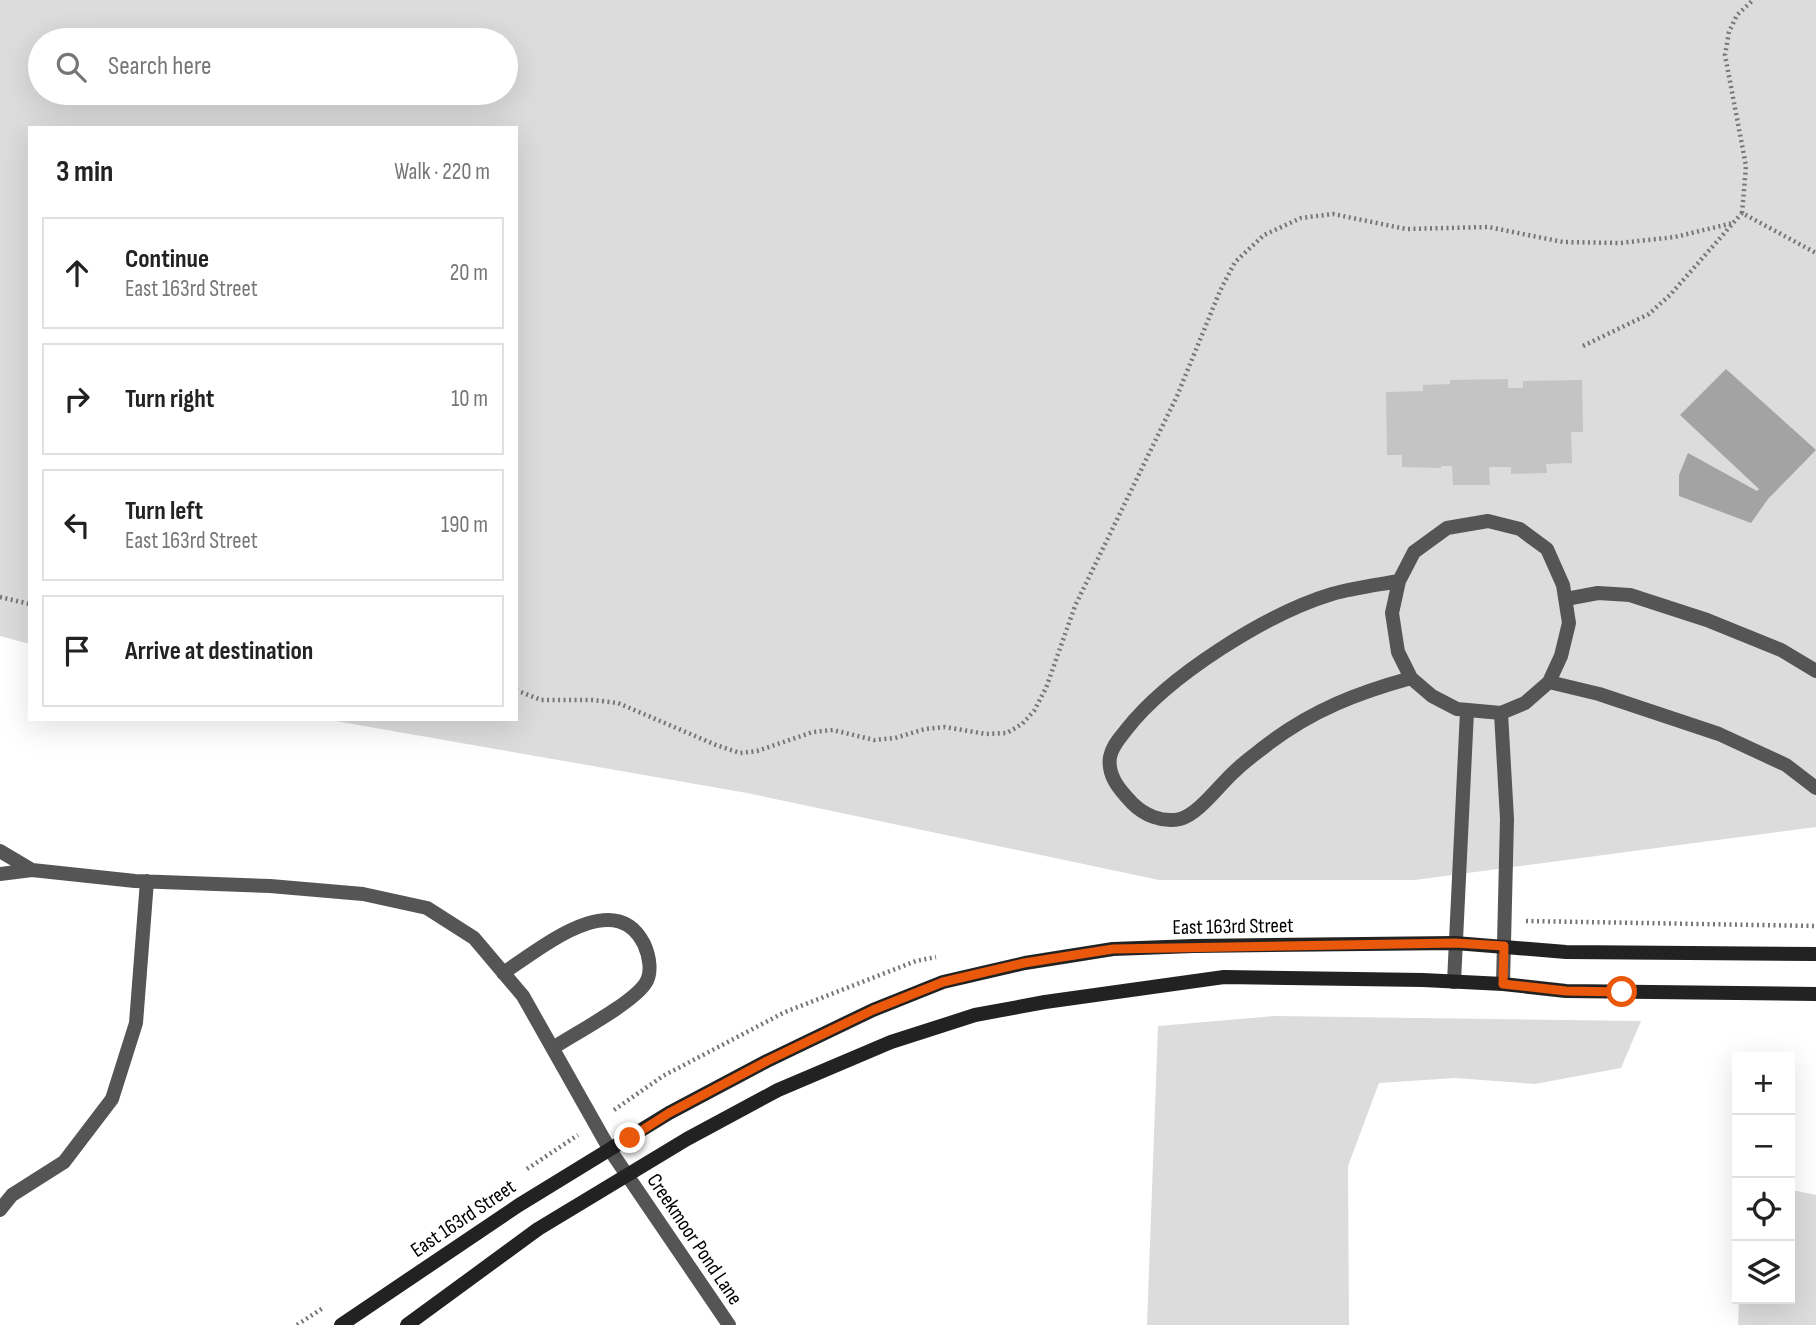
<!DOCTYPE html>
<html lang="en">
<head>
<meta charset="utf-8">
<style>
	:root { --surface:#fff; --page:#f6f6f6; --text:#222; --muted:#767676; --line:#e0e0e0 }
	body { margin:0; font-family:"Sofia Sans Condensed",sans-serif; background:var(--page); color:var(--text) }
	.controls { position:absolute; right:21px; bottom:21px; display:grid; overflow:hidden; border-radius:0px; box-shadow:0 7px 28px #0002 }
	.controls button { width:63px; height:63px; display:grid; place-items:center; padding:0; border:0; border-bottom:2px solid var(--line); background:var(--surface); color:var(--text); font:35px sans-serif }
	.stop { position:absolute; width:21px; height:21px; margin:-16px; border:5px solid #ea580c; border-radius:50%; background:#fff }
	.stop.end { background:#ea580c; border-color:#fff; box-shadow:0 2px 7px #0008 }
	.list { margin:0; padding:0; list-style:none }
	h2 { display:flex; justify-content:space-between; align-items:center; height:91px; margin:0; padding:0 28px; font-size:30px }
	h2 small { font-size:23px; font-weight:400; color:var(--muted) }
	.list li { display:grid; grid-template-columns:46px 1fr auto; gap:21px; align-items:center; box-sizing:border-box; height:112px; margin:0 14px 14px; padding:0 14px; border:2px solid var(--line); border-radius:0px }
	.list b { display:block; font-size:26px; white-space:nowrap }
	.list p { margin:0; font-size:23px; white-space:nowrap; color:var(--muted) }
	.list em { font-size:23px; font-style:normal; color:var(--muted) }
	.icon { flex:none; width:38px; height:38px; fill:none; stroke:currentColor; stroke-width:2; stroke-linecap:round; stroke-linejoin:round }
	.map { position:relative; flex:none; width:1816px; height:1325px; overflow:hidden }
	.search { position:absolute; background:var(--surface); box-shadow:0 7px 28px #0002; left:28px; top:28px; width:490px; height:77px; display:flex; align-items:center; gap:18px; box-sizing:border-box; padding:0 24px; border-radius:38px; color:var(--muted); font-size:26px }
	.panel { position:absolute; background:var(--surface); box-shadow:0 7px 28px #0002; left:28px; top:126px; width:490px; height:595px; border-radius:0px }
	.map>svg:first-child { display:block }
	.green { fill:#dcdcdc; fill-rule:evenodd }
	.water { fill:#a3a3a3 }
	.building { fill:#c4c4c4 }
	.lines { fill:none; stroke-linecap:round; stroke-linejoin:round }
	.path { stroke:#777; stroke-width:4.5; stroke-dasharray:2 3.5; stroke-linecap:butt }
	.lane { stroke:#555; stroke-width:14 }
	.street { stroke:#555; stroke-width:14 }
	.secondary { stroke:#222; stroke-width:14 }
	.route { stroke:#ea580c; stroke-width:9 }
	.labels { text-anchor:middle; stroke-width:6; stroke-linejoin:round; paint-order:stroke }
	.street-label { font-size:21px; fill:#000; stroke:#fff }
</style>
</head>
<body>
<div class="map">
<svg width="1816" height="1325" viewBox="0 0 1816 1325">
	<rect width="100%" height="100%" fill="#fff"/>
	<path class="green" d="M0 0H1816V827L1415 880H1159L747 793 324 719H516V128H30V644L0 636ZM40 40H506V93H40Z
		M1274 1016 1641 1021 1621 1068 1535 1084 1455 1078 1379 1083 1348 1166 1349 1325H1147L1158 1026Z
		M1792 1190 1816 1195V1325H1738L1739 1299H1790V1192Z"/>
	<path class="water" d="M1726 369 1816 450 1768 499 1751 523 1679 496V475L1688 453 1757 491 1759 489 1680 415Z"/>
	<path class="building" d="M1508 379V388H1523V381L1582 380 1583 432H1571L1572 463 1546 464 1547 473 1511 474V467H1489L1490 485H1453L1452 466H1441V468L1402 467V455H1387L1386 392 1423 391V385L1450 384V380Z"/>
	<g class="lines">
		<path class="path" d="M1742 213 1746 166 1725 55 1729 32 1737 15 1753 0
			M1583 346 1649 314 1670 295 1742 213 1816 253
			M0 597 30 604
			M516 690 541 700H593L618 703 716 745 740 753 757 751 813 732 833 730 874 740 895 738 925 729 945 727 986 734 1007 733 1022 724 1034 711 1046 688 1075 606 1177 396 1220 291 1235 262 1264 235 1301 218 1333 214 1406 229 1488 227 1563 242 1620 243 1675 237 1733 223
			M1526 921 1816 926
			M614 1110 663 1076 785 1012 916 961 936 957
			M527 1169 578 1135
			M297 1325 323 1308"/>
		<path class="lane" d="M1488 521 1520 529 1547 549 1563 585 1569 623 1561 656 1549 682 1525 703 1501 713 1457 709 1432 696 1411 678 1398 652 1392 613 1399 581 1414 552 1447 528Z
			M1399 581C1377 585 1353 588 1332 594 1266 614 1168 676 1126 730 1120 738 1112 746 1110 757 1107 776 1120 790 1132 803 1144 815 1162 823 1180 819 1199 814 1220 784 1235 771 1245 761 1257 753 1268 744 1313 710 1357 693 1411 678
			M1566 599 1598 593 1630 595 1707 620 1781 650 1816 671
			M1549 682 1599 694 1719 734 1786 765 1816 788
			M1501 713 1507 819 1503 984
			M1454 982 1467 711"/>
		<path class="street" d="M0 851 32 870
			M0 874 32 870 135 881 270 886 363 894 427 908 474 938 523 996 610 1150 729 1325
			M503 973C538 951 614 885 644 944 649 955 653 973 645 984 631 1004 576 1033 553 1048
			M0 1210 12 1195 64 1162 112 1099 136 1023 147 881"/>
		<path class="secondary" d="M341 1325 519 1205 669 1113 767 1061 873 1010 943 982 1025 963 1113 949 1193 946 1455 943 1566 952 1816 954
			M407 1325 538 1229 687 1139 778 1090 891 1042 975 1015 1045 1002 1224 977 1423 980 1503 984 1566 991 1816 994"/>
	</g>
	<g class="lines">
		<path class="route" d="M630 1138 669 1113 767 1061 873 1010 943 982 1024 963 1113 949 1455 943 1504 946 1503 984 1566 991 1622 992"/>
	</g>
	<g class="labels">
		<g class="street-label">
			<text transform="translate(1233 926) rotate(-1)" y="7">East 163rd Street</text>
			<text transform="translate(463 1218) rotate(-34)" y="7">East 163rd Street</text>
			<text transform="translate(695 1239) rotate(56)" y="7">Creekmoor Pond Lane</text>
		</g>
	</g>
</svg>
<div class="controls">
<button>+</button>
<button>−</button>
<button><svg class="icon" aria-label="locate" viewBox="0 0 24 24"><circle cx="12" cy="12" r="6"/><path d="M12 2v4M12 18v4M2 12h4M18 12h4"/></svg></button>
<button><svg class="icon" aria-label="layers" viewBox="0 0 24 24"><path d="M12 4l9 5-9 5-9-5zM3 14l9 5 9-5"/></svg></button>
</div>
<div class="stop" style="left:1622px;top:992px"></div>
<div class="stop end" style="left:630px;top:1138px"></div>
<div class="search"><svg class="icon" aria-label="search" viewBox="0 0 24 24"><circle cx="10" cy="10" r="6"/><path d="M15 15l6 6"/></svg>Search here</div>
<section class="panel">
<h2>3 min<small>Walk · 220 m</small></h2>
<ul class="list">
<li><svg class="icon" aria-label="ahead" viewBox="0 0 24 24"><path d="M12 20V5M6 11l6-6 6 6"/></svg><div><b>Continue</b><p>East 163rd Street</p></div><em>20 m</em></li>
<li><svg class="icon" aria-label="right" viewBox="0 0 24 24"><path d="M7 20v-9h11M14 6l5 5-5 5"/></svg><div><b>Turn right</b></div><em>10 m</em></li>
<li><svg class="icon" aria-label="left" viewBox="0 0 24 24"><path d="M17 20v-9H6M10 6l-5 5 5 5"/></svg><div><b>Turn left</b><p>East 163rd Street</p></div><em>190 m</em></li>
<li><svg class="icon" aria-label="arrive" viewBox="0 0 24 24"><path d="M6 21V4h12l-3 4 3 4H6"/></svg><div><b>Arrive at destination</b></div></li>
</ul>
</section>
</div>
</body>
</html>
